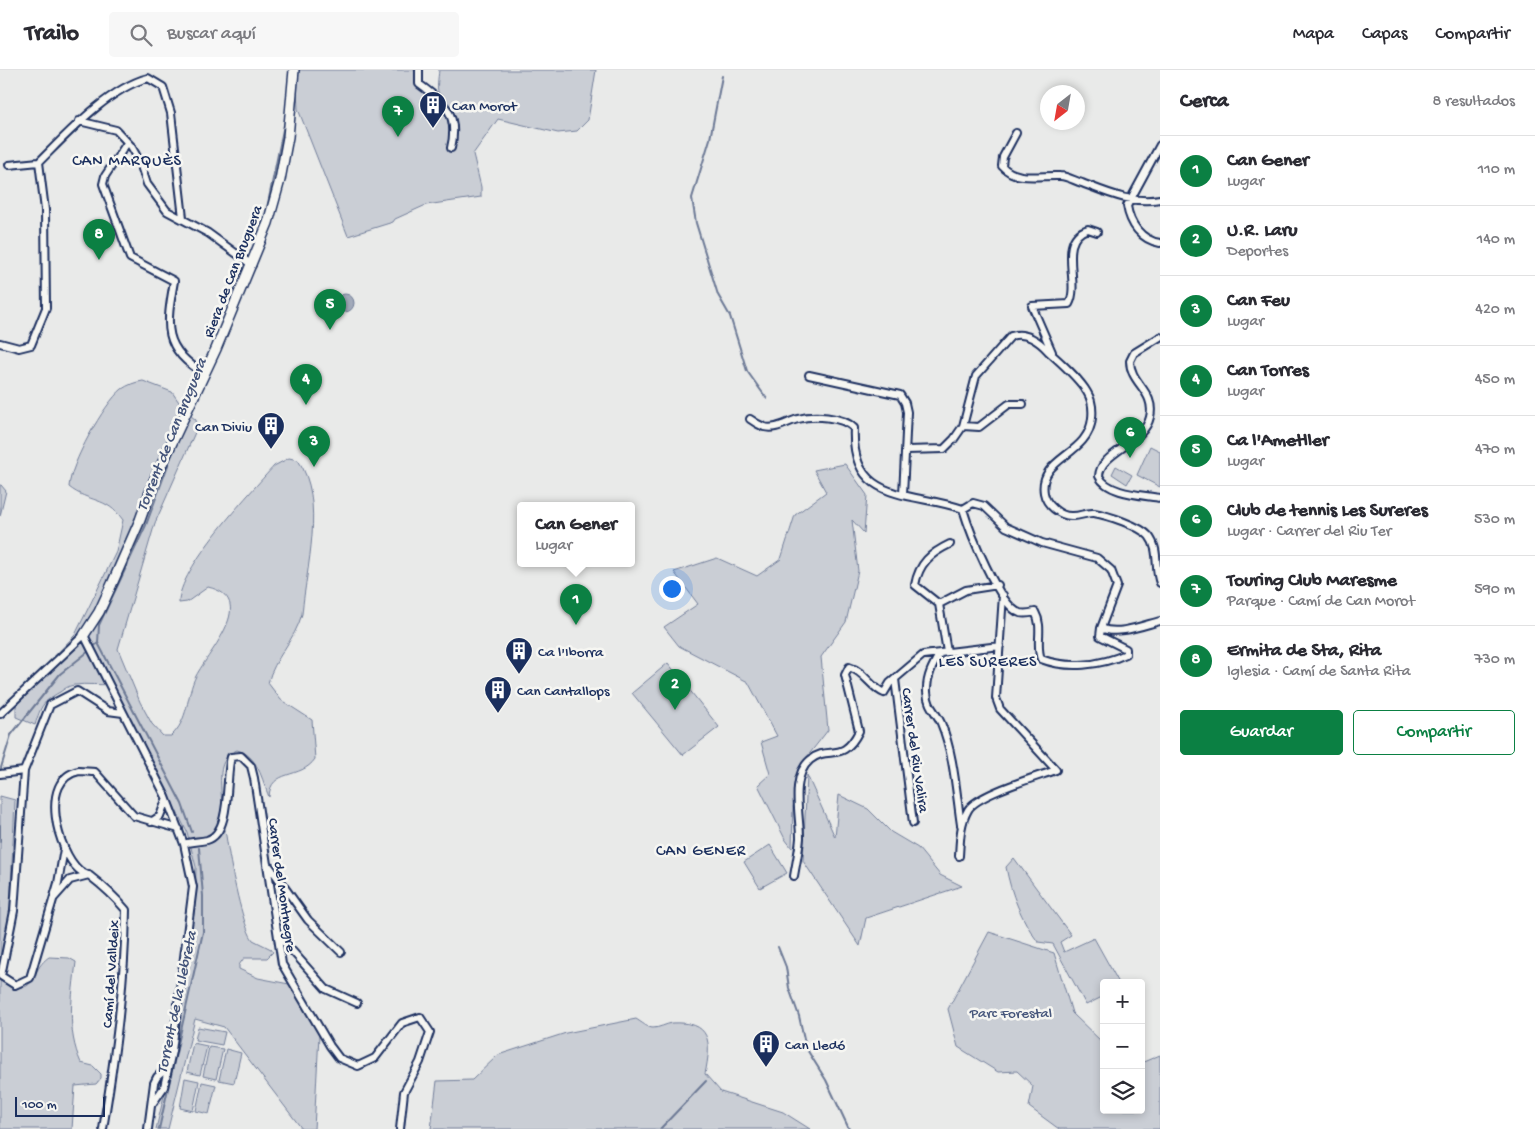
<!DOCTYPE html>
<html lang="es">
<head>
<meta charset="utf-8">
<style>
	:root { --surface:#fff; --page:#f7f7f7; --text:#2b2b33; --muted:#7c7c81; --line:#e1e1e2; --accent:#0b8043 }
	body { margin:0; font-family:"Gochi Hand",sans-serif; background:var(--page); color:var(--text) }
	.controls { position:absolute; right:15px; bottom:15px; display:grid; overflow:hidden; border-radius:5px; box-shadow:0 2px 8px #0003 }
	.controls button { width:45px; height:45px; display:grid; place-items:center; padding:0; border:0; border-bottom:1px solid var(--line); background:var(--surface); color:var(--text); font:25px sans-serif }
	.compass { position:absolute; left:1040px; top:15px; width:45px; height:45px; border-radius:50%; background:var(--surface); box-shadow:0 2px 8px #0003; rotate:211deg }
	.scale { position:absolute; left:15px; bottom:12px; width:90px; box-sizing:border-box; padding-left:5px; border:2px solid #1b2f5e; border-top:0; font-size:14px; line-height:18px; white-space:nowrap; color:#1b2f5e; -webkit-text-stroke:4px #f6f6f2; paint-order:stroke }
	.you { position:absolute; left:671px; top:518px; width:18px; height:18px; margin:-12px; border:4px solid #fff; border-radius:50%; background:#1a73e8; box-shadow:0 0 0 8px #1a73e833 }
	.badge { display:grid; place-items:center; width:32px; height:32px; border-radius:50%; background:var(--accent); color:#fff; font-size:16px; font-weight:700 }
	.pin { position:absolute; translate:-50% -41px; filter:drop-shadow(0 1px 2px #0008) }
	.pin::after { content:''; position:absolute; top:26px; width:18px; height:15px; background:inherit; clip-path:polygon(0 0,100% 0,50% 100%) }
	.popup { position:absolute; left:517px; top:432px; width:118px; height:65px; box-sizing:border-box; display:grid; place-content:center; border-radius:5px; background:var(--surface); filter:drop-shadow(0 1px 4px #0005); font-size:16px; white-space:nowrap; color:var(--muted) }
	.popup b { font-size:19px; color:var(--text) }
	.popup::after { content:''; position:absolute; left:50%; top:100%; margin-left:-10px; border:10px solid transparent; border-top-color:var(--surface) }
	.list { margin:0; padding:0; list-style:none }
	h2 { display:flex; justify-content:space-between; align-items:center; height:65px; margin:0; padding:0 20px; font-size:21px }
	h2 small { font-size:16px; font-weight:400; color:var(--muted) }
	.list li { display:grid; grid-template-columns:32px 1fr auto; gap:15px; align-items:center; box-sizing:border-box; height:70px; padding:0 20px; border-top:1px solid var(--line) }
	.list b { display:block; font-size:19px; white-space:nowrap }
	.list p { margin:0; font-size:16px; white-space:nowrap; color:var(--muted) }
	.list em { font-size:16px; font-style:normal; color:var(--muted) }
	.actions { display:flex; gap:10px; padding:15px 20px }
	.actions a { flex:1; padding:11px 0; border:1px solid var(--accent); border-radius:5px; text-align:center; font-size:18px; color:var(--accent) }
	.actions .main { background:var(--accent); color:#fff }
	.icon { flex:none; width:28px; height:28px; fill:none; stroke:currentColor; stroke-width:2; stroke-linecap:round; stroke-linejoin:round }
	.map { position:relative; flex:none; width:1160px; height:1059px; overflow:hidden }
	header { display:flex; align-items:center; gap:30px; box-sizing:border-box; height:70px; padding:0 25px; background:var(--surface); border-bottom:1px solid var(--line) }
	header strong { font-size:24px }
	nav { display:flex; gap:28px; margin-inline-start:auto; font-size:18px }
	.search { width:350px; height:45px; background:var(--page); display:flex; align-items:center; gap:12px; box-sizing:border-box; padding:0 18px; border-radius:5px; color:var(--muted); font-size:19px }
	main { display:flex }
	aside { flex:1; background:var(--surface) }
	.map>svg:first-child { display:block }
	.green { fill:#caced5; stroke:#727e9a }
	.water { fill:#a2aaba; stroke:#6c7995 }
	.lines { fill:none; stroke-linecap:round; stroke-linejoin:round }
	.stream { stroke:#6c7995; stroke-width:2 }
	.street-casing { stroke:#1b2f5e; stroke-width:10 }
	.secondary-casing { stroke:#1b2f5e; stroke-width:12 }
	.street { stroke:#f6f6f2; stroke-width:6 }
	.secondary { stroke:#f6f6f2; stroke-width:9 }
	.labels { text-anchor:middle; stroke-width:5; stroke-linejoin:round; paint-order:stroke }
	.poi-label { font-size:15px; fill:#1b2f5e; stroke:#f6f6f2; text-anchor:start }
	.street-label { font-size:15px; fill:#1b2f5e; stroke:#f6f6f2 }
	.park-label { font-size:15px; fill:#47577c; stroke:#f6f6f2 }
	.neighbourhood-label { font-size:16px; letter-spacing:1px; fill:#1b2f5e; stroke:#f6f6f2 }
	.water-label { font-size:16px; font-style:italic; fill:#44547a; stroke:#f6f6f2 }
</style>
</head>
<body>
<header>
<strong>Trailo</strong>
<div class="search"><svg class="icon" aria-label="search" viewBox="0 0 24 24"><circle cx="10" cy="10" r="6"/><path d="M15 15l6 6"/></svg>Buscar aquí</div>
<nav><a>Mapa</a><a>Capas</a><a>Compartir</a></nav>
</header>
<main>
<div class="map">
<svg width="1160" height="1059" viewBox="0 0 1160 1059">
	<rect width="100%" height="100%" fill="#e9eae9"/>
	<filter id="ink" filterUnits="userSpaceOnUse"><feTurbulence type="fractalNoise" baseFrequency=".02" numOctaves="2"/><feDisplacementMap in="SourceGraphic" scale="10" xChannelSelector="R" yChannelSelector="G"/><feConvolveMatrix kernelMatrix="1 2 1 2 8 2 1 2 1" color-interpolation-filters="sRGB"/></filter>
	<g filter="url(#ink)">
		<path class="green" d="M296 0H419V15L453 46 454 37C434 29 437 19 439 0H596L588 50 577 61 558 63 498 49 473 84 481 117V127L426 135 395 149 393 152 348 166 298 39Z
			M143 311 172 322 185 341 196 350 197 358 155 453 118 579 140 632 152 654 163 666H171C189 650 186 626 196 606 209 581 259 529 208 517L187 532 179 533C178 499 250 423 274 396L289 388 298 390C326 430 306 498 302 544 295 570 274 588 268 613L281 630 312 650 315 689C301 710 270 698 269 727 262 710 258 685 237 680 230 683 224 689 222 697 215 721 238 851 253 870L271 879 273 882 267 888H244L239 895V899L258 908 289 914 319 965 314 1059H302L224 957 195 949 168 1059H156L173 988 189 880 195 836 196 797 187 762 113 614C100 616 87 613 74 615 68 616 64 619 60 622 42 632 41 636 35 655L16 647V629L20 622 75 565 116 482 123 450C106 426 89 433 69 417 70 395 104 333 122 319 128 315 135 312 143 311Z
			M1150 376 1160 381V417L1137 405Z
			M845 394 867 425 864 463 852 450 858 501 846 552 821 587 828 660 803 692 793 737 792 778 785 769 758 715 770 704 761 672 777 666 748 612 679 576 664 557 698 534 674 502 717 488 757 506 781 489 795 445 826 422 814 400Z
			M1116 396 1132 405 1127 414 1112 404Z
			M1 415 6 421 0 446V415Z
			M668 593 719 657 683 685 632 623Z
			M807 705 835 767 839 725 868 739 891 762 918 778 940 805 962 816 866 848 860 876 803 791Z
			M0 726 15 730 9 859 1 907C38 933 27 902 49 887L69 888 76 892C72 928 66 959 81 993L93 996 101 1004V1008L96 1014 75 1016 72 1059H0Z
			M770 775 787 803 760 818 744 792Z
			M1014 788 1071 865 1060 872 1064 882 1094 868 1119 913H1104V926L1086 935 1053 874 1038 872C1021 849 1011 824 1006 797Z
			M989 862 1054 883 1072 943 1104 974V1040H1141V993L1160 985V1059H1059L1029 1037 1033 1016 1017 1001 998 1002 958 977 948 939Z
			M636 949C641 952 648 958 653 958 659 958 666 954 672 953 711 951 712 971 705 1004L721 1022 783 1042 810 1059H431L437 1011 472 1010 498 985 566 963Z
			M198 957 225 962 222 975 195 970Z
			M193 973 207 976 200 1005 187 1002Z
			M209 977 223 979 216 1009 203 1006Z
			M226 979 241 983 234 1013 219 1010Z
			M185 1008 199 1011 193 1041 180 1038Z
			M202 1012 216 1015 209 1044 196 1041Z"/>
		<path class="water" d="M336 233a9 9 0 1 1 18 0a9 9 0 1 1-18 0Z"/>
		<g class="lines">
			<path class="stream" d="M289 0V6
				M722 6 710 69 692 128 696 153 718 225 730 246 747 301 767 329
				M252 181 266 143 285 50
				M98 573 182 734 192 762
				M92 578 98 573 99 555 146 455 175 376
				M0 701 11 665 60 604 89 581
				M0 755V772
				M778 877 786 897 789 918 799 946 806 978 826 1010 849 1059
				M159 1059 203 862V826L199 778
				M660 1059 706 1011"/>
			<defs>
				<path id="street" d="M419 0V14C446 34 459 44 451 78
					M79 51 116 60 131 76 139 90 147 114 167 141 208 163 252 195
					M1016 63 1003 87 1002 96C1016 112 1040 105 1060 106 1067 106 1075 111 1082 113 1108 123 1132 134 1160 129
					M127 73 105 106 103 114 130 188 174 211C166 256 162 279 205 304
					M1160 75 1127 136C1130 154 1141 170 1160 173
					M9 95 39 92C67 64 109 18 148 8L163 17 171 43 183 148
					M1160 267 1134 283 1130 291C1130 313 1156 322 1150 347 1144 374 1100 382 1099 406 1107 424 1143 425 1160 428
					M0 273 19 278 31 275 46 238 45 140 39 92
					M1052 282 1032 236 1069 234C1081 213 1056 169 1088 159L1097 162
					M809 305 900 325 905 333 907 342 903 425
					M750 349C754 352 759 355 764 357 776 360 787 352 798 349 813 345 842 346 854 358 850 434 911 421 963 439L973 433 984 436 1006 457 1042 473 1097 488 1111 500 1117 516 1101 558C1117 566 1144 555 1160 551
					M963 356 979 357 1009 334H1023
					M906 380 944 379 954 369 963 356 976 306 1011 266C1025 261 1039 271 1048 281 1061 293 1078 307 1087 322 1092 330 1093 339 1092 348 1089 386 1038 387 1044 423 1046 435 1060 446 1071 446 1079 447 1086 442 1094 443 1107 445 1140 456 1149 466 1160 480 1154 498 1160 513
					M963 439C969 459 999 537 1020 543 1024 544 1031 543 1035 542 1044 558 1035 573 1041 589 1067 599 1100 596 1126 584V579L1100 566 1101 558
					M939 534 966 520 998 515
					M947 582 939 534 915 515C919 493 931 483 950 474
					M940 583C933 595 926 607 927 622 928 638 936 641 941 653 954 684 956 722 961 755
					M895 609 913 753
					M0 644 84 565 166 727 184 774 193 817 172 981 164 1017 153 1033
					M0 704 24 701
					M151 752 160 746 166 730
					M184 774C192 771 199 772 207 770 232 763 225 707 231 687L241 686 251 696 254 708 282 894 330 976 339 988 358 996 375 988 402 953 420 947 430 962 420 992 404 1022 400 1059
					M64 779 58 813 30 908 15 915 1 906 14 841 24 701 50 635 77 621 108 641 123 643
					M959 786C960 770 960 754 968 740 977 724 1037 707 1056 700L1000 639 996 628 1003 525
					M270 797 308 850 341 882
					M794 806C796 794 799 781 800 768 800 745 790 707 810 690 829 674 842 695 859 661L845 605 849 597C864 601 870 617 884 623L890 613 923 585 1000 576
					M54 828 70 810 89 805
					M279 866 326 919 357 933
					M103 1059C115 986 125 914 126 840 115 827 103 816 90 806 87 804 82 803 79 800 58 782 38 709 79 701 84 701 90 702 95 702L134 746 179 759
					M148 1059 154 1013 157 1007 168 997"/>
				<path id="secondary" d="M84 565 99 542 112 514 140 450 154 411 216 279 268 153 280 110 288 67 294 0"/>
			</defs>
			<use href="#street" class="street-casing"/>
			<use href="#secondary" class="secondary-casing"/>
			<use href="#street" class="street"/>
			<use href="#secondary" class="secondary"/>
		</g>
	</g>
	<defs>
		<symbol id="building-pin" viewBox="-11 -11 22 30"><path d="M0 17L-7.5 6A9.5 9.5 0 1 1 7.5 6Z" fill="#1b2f5e" stroke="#f6f6f2"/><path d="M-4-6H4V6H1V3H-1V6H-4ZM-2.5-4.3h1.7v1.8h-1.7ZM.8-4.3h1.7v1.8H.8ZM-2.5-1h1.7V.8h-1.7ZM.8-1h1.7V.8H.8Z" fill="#fff"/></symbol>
	</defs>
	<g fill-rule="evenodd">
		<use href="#building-pin" x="417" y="19" width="32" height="43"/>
		<use href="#building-pin" x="255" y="340" width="32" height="43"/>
		<use href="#building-pin" x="503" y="565" width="32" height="43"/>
		<use href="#building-pin" x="482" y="604" width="32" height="43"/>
		<use href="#building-pin" x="750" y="958" width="32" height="43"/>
	</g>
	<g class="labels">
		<g class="poi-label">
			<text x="452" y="40">Can Morot</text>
			<text x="252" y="361" text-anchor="end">Can Diviu</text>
			<text x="538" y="586">Ca l'Iborra</text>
			<text x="517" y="625">Can Cantallops</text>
			<text x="785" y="979">Can Lledó</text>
		</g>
		<g class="street-label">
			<text transform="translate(232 201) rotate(-69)" y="5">Riera de Can Bruguera</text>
			<text transform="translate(916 680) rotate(82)" y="5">Carrer del Riu Valira</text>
			<text transform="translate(283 815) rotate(82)" y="5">Carrer del Montnegre</text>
			<text transform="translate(110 904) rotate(-86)" y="5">Camí del Valldeix</text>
		</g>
		<g class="park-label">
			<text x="1011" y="947">Parc Forestal</text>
		</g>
		<g class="neighbourhood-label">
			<text x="127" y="95">CAN MARQUÈS</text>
			<text x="988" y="596">LES SURERES</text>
			<text x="701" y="785">CAN GENER</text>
		</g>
		<g class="water-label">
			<text transform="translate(170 364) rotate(-68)" y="6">Torrent de Can Bruguera</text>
			<text transform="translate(175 932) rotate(-78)" y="6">Torrent de la Llebreta</text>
		</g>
	</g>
</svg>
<div class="controls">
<button>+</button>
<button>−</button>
<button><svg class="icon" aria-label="layers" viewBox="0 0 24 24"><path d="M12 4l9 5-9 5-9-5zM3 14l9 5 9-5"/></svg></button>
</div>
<svg class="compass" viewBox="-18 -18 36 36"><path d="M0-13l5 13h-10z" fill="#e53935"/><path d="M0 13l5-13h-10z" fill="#7c7c81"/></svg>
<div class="scale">100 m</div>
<div class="you"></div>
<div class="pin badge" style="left:576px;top:555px">1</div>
<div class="popup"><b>Can Gener</b>Lugar</div>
<div class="pin badge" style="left:675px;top:640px">2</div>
<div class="pin badge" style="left:314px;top:397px">3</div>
<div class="pin badge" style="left:306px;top:335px">4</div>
<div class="pin badge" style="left:330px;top:260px">5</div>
<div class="pin badge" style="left:1130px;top:388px">6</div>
<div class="pin badge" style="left:398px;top:67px">7</div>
<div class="pin badge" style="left:99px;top:190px">8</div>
</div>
<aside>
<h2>Cerca<small>8 resultados</small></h2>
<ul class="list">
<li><span class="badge">1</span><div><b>Can Gener</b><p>Lugar</p></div><em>110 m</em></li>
<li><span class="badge">2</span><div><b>U.R. Laru</b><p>Deportes</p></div><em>140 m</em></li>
<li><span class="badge">3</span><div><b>Can Feu</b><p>Lugar</p></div><em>420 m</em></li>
<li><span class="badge">4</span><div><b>Can Torres</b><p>Lugar</p></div><em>450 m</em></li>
<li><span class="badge">5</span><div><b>Ca l'Ametller</b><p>Lugar</p></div><em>470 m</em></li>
<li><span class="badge">6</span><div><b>Club de tennis Les Sureres</b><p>Lugar · Carrer del Riu Ter</p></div><em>530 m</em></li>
<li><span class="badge">7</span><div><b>Touring Club Maresme</b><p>Parque · Camí de Can Morot</p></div><em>590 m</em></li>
<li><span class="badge">8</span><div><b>Ermita de Sta, Rita</b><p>Iglesia · Camí de Santa Rita</p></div><em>730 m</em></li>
</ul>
<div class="actions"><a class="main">Guardar</a><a>Compartir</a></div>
</aside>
</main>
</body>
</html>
